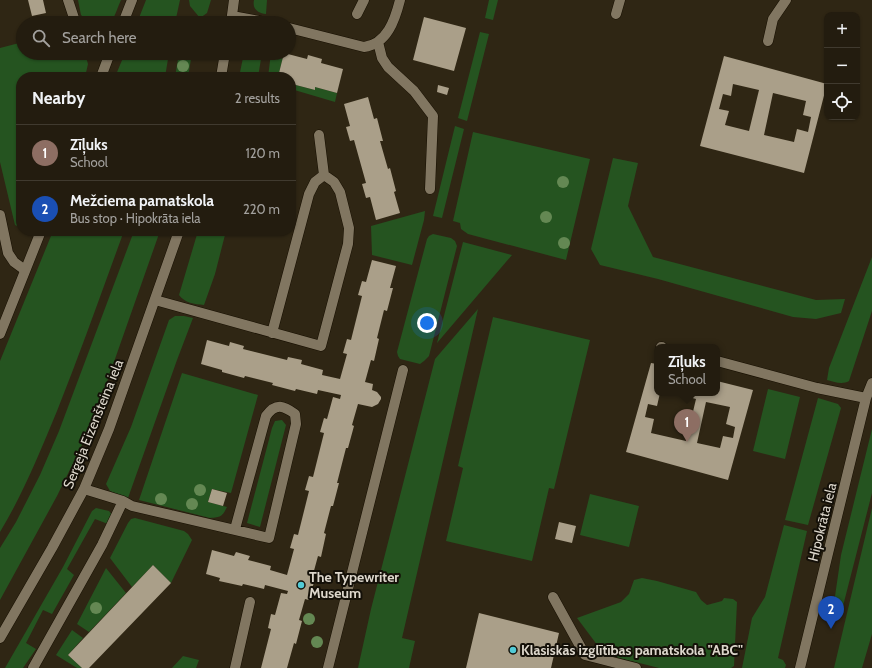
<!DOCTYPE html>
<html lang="en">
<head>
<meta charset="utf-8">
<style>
	:root { --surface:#231c0f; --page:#2b2518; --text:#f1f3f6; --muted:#a3a19e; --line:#403a2f; --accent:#8c9099 }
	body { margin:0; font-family:Cabin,sans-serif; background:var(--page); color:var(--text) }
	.controls { position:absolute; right:12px; top:12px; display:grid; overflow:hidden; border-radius:8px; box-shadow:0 1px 3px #0004 }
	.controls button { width:36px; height:36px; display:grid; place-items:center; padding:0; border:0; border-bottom:1px solid var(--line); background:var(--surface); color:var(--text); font:20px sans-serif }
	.you { position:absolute; left:427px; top:323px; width:14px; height:14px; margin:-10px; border:3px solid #fff; border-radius:50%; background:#1a73e8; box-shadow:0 0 0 6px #1a73e833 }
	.badge { display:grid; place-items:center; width:26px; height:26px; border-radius:50%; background:var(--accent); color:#fff; font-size:13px; font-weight:700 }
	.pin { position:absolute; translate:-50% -33px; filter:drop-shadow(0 1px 2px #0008) }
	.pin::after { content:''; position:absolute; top:21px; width:14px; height:12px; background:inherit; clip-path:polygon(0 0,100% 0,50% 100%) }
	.popup { position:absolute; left:654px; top:344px; width:66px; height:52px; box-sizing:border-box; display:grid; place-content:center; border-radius:8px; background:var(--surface); filter:drop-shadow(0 1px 3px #0005); font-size:13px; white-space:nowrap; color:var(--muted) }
	.popup b { font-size:15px; color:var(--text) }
	.popup::after { content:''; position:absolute; left:50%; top:100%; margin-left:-8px; border:8px solid transparent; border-top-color:var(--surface) }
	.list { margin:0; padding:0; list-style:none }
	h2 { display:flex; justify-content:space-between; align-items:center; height:52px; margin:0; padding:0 16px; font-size:17px }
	h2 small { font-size:13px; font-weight:400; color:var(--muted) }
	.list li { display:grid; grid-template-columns:26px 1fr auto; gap:12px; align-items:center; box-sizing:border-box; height:56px; padding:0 16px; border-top:1px solid var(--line) }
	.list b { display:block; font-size:15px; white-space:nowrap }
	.list p { margin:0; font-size:13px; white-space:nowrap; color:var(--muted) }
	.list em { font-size:13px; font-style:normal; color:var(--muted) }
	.icon { flex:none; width:22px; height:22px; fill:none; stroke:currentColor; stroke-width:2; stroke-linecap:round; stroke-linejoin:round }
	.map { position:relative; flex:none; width:872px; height:668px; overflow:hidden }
	.search { position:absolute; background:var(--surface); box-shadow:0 1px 3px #0004; left:16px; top:16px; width:280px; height:44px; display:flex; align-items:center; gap:10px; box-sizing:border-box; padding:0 14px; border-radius:22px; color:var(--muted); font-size:15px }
	.panel { position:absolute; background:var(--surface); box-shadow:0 1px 3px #0004; left:16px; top:72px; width:280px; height:164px; border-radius:16px }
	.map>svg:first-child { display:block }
	.green { fill:#255420 }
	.building { fill:#aa9f89; fill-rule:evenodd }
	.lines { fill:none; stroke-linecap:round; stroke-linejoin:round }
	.minor-casing { stroke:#170f01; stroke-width:11 }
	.minor { stroke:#817661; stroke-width:10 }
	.tree { fill:#648853 }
	.poi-dot { fill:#52cbd7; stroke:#141008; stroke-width:1.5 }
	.labels { text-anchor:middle; stroke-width:4; stroke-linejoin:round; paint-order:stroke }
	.street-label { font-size:14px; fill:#ddd7cc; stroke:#141008 }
	.poi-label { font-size:14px; font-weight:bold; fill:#ddd7cc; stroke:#141008; text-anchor:start }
</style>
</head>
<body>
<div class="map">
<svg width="872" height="668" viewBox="0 0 872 668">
	<rect width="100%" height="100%" fill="#2f2614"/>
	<path class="green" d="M78 0H121C111 23 116 23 90 23L81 15Z
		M146 0H180L175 23H137Z
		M189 0H211L207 13 200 18 190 6Z
		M254 0H267L266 14C258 13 252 9 254 0Z
		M489 0H498L493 20 485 18Z
		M480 32 489 34 467 121 458 118Z
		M23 42V53H85L88 64 85 77H21V228L15 225 0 162V48Z
		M125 53H169L165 77H115Z
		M179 53H192L188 77H175Z
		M244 53H262L258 77H239Z
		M271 53H284L278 77H268Z
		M291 81H293L292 84 315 90V87L337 93 335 102 291 89Z
		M455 126 464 129 442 218 433 216Z
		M473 132 590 159 566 260 468 234 461 229 460 223 453 221Z
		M613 158 638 163 628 206 653 257 816 300 845 299 841 313 816 319 793 317 658 279 600 265 591 249Z
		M425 211 424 220 412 265 372 255 371 226Z
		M53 231H124C102 291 81 351 57 411 40 452 23 494 0 532V361Z
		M134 231H160L102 396 82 445 57 496 0 600V548L16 522 40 475 59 431Z
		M198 231H226L215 274 204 305C194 304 185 303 179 295Z
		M433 234 451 238 455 241 457 246 429 356 424 361 420 364 400 359 398 356 397 352 427 239 429 236Z
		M463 242 512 255 437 343Z
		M872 257V311L849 381C842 385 835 382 827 380L829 368Z
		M478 309 402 638 415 641 409 668H358L371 609 435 359Z
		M175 316H184L193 318 177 360 128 498 110 491 106 484 131 427 169 320Z
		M493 317 590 340 554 489 549 488 532 561 446 541 463 468 458 466Z
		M182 373 258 395 231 493 212 489 208 502 227 507C222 517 221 517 210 518L139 500Z
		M768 389 800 397 785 459 753 451Z
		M818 398 838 404 841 408 808 525 785 520Z
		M282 420 286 425 260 527 247 523 272 428 275 421Z
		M872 429V493L843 606C839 607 837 606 834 603L841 555Z
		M590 494 639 506 629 547 580 535Z
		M96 508 109 511 112 515 108 524 95 519 67 569 74 575 52 614 43 610 26 643 36 649 23 668H5L63 567 92 511Z
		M872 508V634L862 668H834Z
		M135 518 184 531 188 534 192 540 171 583 153 565 132 587 110 558 128 523 131 519Z
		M784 525 807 531 778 658 783 660 786 665 785 668H742L752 618 765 597Z
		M106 568 126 593 89 632 77 624Z
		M642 578 657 581 696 592 701 600 707 605 722 601 724 598 733 599 737 602 734 666 731 668H659L604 654 577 618 621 602 629 594 634 580Z
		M72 630 83 638 68 655 82 668H77L56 655Z
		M183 656 199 660 196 668H172Z"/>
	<path class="building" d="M28 0H43L46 13 32 16Z
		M424 17 466 28 454 71 413 60Z
		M284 53 307 59 308 55 322 59 321 63 343 69 337 93 315 87V90L292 84 293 81H291V77H278Z
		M724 56 827 84 804 173 700 146ZM733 84 759 90 749 131 725 125 729 111 719 109 723 94 731 96ZM773 93 806 101 803 115 811 117 808 132 797 129 794 142 764 135Z
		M438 85 449 88 447 95 437 92Z
		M368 97 374 119 377 118 383 141H380L388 169 390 168 396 191 394 192 400 213 376 220 370 197 366 198 362 184 366 183 354 140 350 141 346 127 350 126 344 104Z
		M372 260 396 266 390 288H393L387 311 384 310 377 338 379 339 374 361 371 360 365 382 373 384 372 390 377 392 381 397V399L378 404 372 407 358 404 352 425 354 426 348 448H346L337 483H339L333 506H331L324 533 326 534 321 557 318 556 312 578V581L314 582 309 600 305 599 299 620 302 621 296 644 294 643 287 668H261L271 629 268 628 271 614 275 615 281 593 287 594 288 591 265 585 264 589 243 584 242 586 219 581 220 578 206 574 212 550 234 556 236 552 250 556 248 560 271 566 270 570 287 575 294 549 290 548 294 534 298 535 309 491 305 490 309 476 313 477 324 433 320 432 324 418 327 419 333 397 340 399 341 395 318 390 317 394 296 389 295 391 272 385 273 383 245 376 244 378 222 372V370L201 364 207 340 229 346 230 342 244 346 243 349 287 360 288 357 302 360 301 364 323 370 322 375 340 379 347 354 343 353 347 339 351 340 362 296 358 295 362 281 366 282Z
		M651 363 657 364V393H660L657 406 648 404 645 417 654 419 651 433 686 441 696 399 675 393H717V381L753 390 728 480 626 452ZM706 402 730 407 726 424 735 427 733 438 723 436 720 448 697 443Z
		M212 489 227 493 223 506 208 502Z
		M559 522 576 526 572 543 555 539Z
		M153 565 171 583 89 668H82L68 655Z
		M479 613 559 633 551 668H466Z"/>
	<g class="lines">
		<defs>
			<path id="minor" d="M68 0 75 21 76 23
				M357 14 364 0
				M616 14 620 0
				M232 16 270 23
				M123 23 132 0
				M231 23 234 0
				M289 28 364 47C387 44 395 20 400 0
				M768 41 773 19 786 0
				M378 42 382 58 388 67 414 91 433 116 430 189
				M101 77 110 53
				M221 77 225 53
				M0 215 8 253 14 262 25 270
				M155 300 321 346 348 244 349 228 340 192 334 182 324 175 319 135
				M272 333 309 194 315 182 324 175
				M0 334 41 231
				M661 347H662
				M717 361 817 388 866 398
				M84 489 123 501 132 506 269 538 296 424 295 414C284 406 276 402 266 416L235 529
				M553 597 585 655 636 668
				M0 638 52 548 84 489 109 429 179 231
				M33 668 102 545 123 501
				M235 668 250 602
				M328 668 403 370
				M800 668 866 398 872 383"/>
		</defs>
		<use href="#minor" class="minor-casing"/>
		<use href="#minor" class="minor"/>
	</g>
	<g class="tree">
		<circle cx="183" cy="66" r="6"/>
		<circle cx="563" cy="182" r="6"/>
		<circle cx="546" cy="217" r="6"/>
		<circle cx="564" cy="243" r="6"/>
		<circle cx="200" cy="490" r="6"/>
		<circle cx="161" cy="499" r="6"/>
		<circle cx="192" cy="504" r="6"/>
		<circle cx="96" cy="608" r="6"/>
		<circle cx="309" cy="619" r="6"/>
		<circle cx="317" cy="642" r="6"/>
	</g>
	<g class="poi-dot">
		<circle cx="301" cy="585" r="4"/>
		<circle cx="513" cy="650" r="4"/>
	</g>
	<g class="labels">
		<g class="street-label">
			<text transform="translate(93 424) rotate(-68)" y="5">Sergeja Eizenšteina iela</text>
			<text transform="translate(822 522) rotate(-76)" y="5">Hipokrāta iela</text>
		</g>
		<g class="poi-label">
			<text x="309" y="582">The Typewriter<tspan x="309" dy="16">Museum</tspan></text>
			<text x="521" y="655">Klasiskās izglītības pamatskola "ABC"</text>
		</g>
	</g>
</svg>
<div class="controls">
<button>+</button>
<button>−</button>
<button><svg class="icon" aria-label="locate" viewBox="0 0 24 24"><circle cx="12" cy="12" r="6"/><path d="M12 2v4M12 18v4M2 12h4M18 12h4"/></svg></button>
</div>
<div class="you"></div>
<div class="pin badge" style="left:687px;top:442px;background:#8d6e63">1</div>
<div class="popup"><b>Zīļuks</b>School</div>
<div class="pin badge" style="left:831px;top:629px;background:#1a4fb4">2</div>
<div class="search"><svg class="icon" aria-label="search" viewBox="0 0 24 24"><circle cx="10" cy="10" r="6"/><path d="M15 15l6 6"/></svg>Search here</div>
<section class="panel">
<h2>Nearby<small>2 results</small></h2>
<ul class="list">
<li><span class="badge" style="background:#8d6e63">1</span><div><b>Zīļuks</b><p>School</p></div><em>120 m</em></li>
<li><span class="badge" style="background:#1a4fb4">2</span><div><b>Mežciema pamatskola</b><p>Bus stop · Hipokrāta iela</p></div><em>220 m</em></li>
</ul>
</section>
</div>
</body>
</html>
